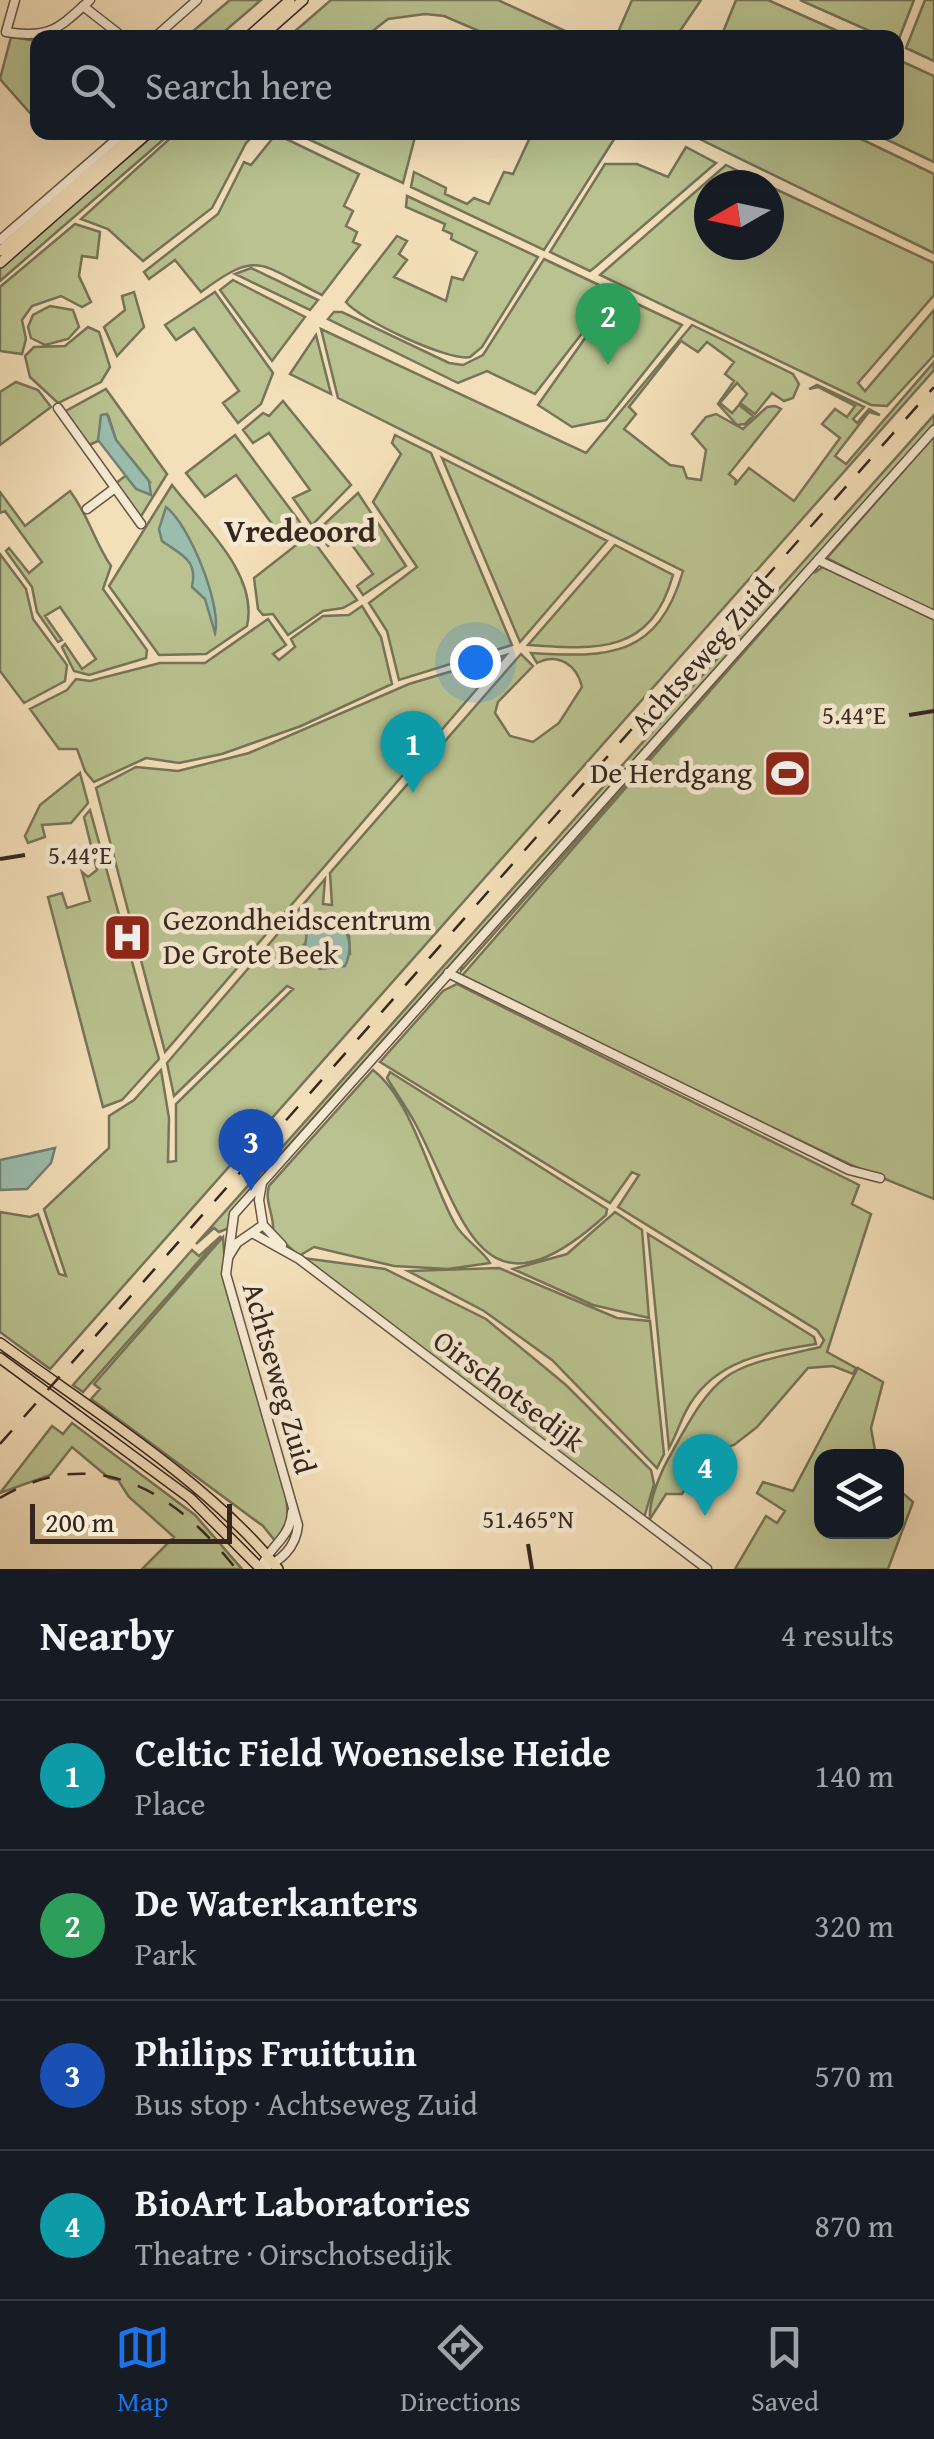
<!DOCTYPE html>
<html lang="en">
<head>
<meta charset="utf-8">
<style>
	:root { --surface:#171b24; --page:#20242c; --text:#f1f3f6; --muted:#9ea1a6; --line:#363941; --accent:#1a73e8 }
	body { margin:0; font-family:"Gentium Book Plus",serif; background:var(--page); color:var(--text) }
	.controls { position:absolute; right:30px; bottom:30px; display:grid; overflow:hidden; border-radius:20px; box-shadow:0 10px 40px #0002 }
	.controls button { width:90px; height:90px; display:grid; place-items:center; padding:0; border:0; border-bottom:2px solid var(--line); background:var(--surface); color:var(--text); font:50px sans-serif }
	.compass { position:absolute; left:694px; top:170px; width:90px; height:90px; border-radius:50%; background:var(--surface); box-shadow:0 10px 40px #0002; rotate:261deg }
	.scale { position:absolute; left:30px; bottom:25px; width:202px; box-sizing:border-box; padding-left:10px; border:5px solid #352720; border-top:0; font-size:28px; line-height:35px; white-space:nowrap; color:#352720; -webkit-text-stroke:8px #f7ead2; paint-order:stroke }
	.you { position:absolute; left:475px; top:662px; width:35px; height:35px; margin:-25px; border:8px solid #fff; border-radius:50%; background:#1a73e8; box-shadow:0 0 0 15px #1a73e833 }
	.badge { display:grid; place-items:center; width:65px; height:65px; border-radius:50%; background:var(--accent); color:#fff; font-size:32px; font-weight:700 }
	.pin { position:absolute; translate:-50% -82px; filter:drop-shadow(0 2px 5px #0008) }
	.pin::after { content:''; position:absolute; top:52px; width:35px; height:30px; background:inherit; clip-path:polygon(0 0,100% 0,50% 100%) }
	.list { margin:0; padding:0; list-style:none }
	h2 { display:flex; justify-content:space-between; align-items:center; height:130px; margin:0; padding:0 40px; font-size:42px }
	h2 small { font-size:32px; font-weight:400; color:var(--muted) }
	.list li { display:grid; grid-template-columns:65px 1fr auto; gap:30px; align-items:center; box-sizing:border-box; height:150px; padding:0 40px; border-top:2px solid var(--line) }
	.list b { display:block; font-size:38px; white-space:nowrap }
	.list p { margin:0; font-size:32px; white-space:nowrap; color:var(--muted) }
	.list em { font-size:32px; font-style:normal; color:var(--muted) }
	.icon { flex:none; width:55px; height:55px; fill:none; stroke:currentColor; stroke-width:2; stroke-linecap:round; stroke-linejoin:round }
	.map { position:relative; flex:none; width:934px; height:1569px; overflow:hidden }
	.search { position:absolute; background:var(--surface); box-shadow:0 10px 40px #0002; left:30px; right:30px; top:30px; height:110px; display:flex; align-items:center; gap:25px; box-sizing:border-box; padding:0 35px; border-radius:20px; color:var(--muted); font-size:38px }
	.sheet { height:730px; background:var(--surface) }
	nav { display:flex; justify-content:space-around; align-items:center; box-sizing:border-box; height:140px; border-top:2px solid var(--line); background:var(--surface); font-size:28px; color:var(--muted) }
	nav a { display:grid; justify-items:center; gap:5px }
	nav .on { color:var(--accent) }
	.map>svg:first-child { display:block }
	.green { fill:#b9c290; stroke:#777458; stroke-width:2.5; fill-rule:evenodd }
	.water { fill:#9bbdad; stroke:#728175; stroke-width:2.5 }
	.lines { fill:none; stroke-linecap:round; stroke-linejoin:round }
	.minor-casing { stroke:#645546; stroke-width:11 }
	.major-casing { stroke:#352720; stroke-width:12 }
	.minor { stroke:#f7ead2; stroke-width:8 }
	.major { stroke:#f3dfb9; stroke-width:9 }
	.rail { stroke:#352720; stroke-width:2.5; stroke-dasharray:18 18; stroke-linecap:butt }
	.ticks { fill:none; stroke:#352720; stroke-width:4 }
	.labels { text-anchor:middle; stroke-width:9; stroke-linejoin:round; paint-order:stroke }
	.street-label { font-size:30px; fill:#352720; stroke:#f7ead2 }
	.poi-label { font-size:30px; fill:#352720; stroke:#f7ead2; text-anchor:end }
	.neighbourhood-label { font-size:32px; font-weight:bold; fill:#352720; stroke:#f7ead2 }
	.ticks-label { font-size:25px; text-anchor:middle; fill:#352720; stroke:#f7ead2; stroke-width:9; stroke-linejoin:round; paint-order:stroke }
</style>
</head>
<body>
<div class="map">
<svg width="934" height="1569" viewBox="0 0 934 1569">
	<rect width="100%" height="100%" fill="#f3dfb9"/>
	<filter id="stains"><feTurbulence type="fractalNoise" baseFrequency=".002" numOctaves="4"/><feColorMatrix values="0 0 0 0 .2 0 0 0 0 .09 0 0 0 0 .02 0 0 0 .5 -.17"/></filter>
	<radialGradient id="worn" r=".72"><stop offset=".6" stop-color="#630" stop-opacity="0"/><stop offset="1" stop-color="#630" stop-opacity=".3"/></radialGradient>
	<path class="green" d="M230 0H261L218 37H186Z
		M331 0H498L578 37H493L444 16 425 14 388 19 365 37 287 38Z
		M632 0H701L676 37H616Z
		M736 0H768L851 37H721Z
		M800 0H914L897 44 896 38 883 37Z
		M925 0H934V61L906 48Z
		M11 37 37 41V121L0 79Z
		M901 61 934 76V162L873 133 896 132Z
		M685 132 863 133 861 139 934 174V253Z
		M156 133H171L0 281V267Z
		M176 133H256L246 143 212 208 143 261 108 229 81 219Z
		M295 133H416L403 183Z
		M532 133H618L544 250 411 187 414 172 446 188 445 194 467 204 474 198 489 204 504 172 513 174Z
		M276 134 359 174 344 206 353 211 346 226 357 232 353 242 360 245 322 295C260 265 260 248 201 292L175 260 149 279 144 272 218 214 244 162 251 165Z
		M686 147 716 163 594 268 590 271 550 252 605 164H637L668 177Z
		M726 165 767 185H709V245H769V186L934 263V295L858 383 865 391 934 310V355L887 406 871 405 600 275Z
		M407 196 538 257 482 347 470 357C449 362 359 319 346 302L397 236 407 241 399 254 407 260 394 277 446 301 452 277 463 280 477 252 451 239 452 234 443 230 445 224 406 207Z
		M75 224 100 232 97 258 82 256 79 276 91 302 82 307 61 296 32 306 22 320 26 339 22 354 0 351V287Z
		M544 259 614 292 535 394 487 371 458 383 328 319 334 312H342L449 363 463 365 483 355Z
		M251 268 318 300 310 310 235 274Z
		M233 280 305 317 272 361 220 290Z
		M134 292 144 327 117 356 104 327 125 310 122 296Z
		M215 292 273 373 261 404 238 423 223 403 239 391 194 328 176 340 165 325Z
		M616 294 682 325 606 420 572 427 538 405Z
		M50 306 73 310 79 327 68 339 45 345 31 338 28 327 33 315Z
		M692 325 793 374 799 384 793 398 784 401 772 393 755 414 740 403 747 394 737 383 720 403 732 413 739 405 753 416 745 424 737 425 718 404 734 381 725 374 734 362 707 342 698 352 681 341 629 407 636 414 624 429 670 465 683 467 687 478 701 480 706 450 692 434 706 417 716 414 743 429 767 407 775 406 781 409 729 474 736 480 735 485 749 468 794 501 840 438 822 424 835 409 847 417 855 406 818 387 809 389 817 385 864 407 853 419 857 423 869 409 880 415 869 412 835 456 846 464 934 362V370L50 1369 0 1332V1212L30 1217 38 1214 59 1274 66 1276 44 1209 109 1148V1116L134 1100 161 1070 169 1118 168 1162 176 1161V1104L293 989 287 986 174 1096 167 1063 325 879 323 904 332 905 330 873 521 654 533 666 498 702 495 713 510 736 533 742 559 723 582 687C577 665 558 652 537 663L531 653C610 658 658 657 683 571L338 398 321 329 586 453ZM329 917 349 936 350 954 309 962 303 946Z
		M88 327 99 332 110 367 101 382 58 403 30 377 25 356 34 347 65 346Z
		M316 335 331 394 290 374Z
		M16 382 38 390 51 407 0 445V392Z
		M106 389 167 474 140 518 115 484 125 476 149 481 116 440 109 418 98 441 87 446 64 412Z
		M283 401 351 485 312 525 293 498 310 490 269 433 253 443 243 430 263 413 269 416Z
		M934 415V424L264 1173 229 1228 219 1232 214 1228 196 1244Z
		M235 435 305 529 286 543 236 475 205 497 186 473Z
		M395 435 431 453 512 645 399 680 387 631 369 603 417 567 373 502 401 454 392 443Z
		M934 436V613L827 558Z
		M442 458 607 541 520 642Z
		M172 485C202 524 259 574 247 626L206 654 159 655 109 586Z
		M70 491C90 518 94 541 111 566L103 589 147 650 146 658 89 675 74 671 62 647 65 644 82 669 96 659 60 607 45 616 62 640 58 642 37 612 32 587 6 551 9 548 29 573 42 562 5 511 0 513V492L25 526Z
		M358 493 406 566 363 595 357 586 373 574 344 534 328 546 317 531Z
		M309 535 357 600 343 608 323 611 288 635 273 614 263 615 258 609 254 578Z
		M615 545 673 575C651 654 598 650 528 645Z
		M0 554 26 589 33 619 67 665 65 681 24 703 0 671Z
		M818 566 814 573 823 567 934 619V1199L851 1165 460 978 799 589 461 971 462 963Z
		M362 606 381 637 392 684 301 726 222 754 179 763 146 758 94 782 85 771 77 749H59L30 709 67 690 76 679 90 681 160 663H205L268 619 286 645 273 654 279 660 295 647 291 639 323 616 349 615Z
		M506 655 165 1052 96 788 136 767 178 771 249 753 409 684Z
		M80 773 88 803 71 823 42 825 45 837 28 843 25 836 40 805Z
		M90 810 159 1059 122 1100 103 1107 48 897 62 893 67 908 90 901 82 872 88 877 97 870 84 817Z
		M457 984 859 1185 852 1204 871 1214 827 1352 856 1368 853 1374 833 1366 808 1368 757 1427 734 1445 709 1453 682 1494H666L650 1519C648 1502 661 1471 671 1454 719 1366 725 1369 820 1347L824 1340 817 1330 618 1207 639 1175 632 1172 610 1203 380 1062 443 991Z
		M373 1070C413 1101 430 1180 455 1224 464 1240 484 1251 490 1263L448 1269 394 1266 314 1247 299 1256 273 1232C275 1216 264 1202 269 1186Z
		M390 1072 607 1209 606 1215C479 1330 465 1216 415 1123 407 1108 396 1093 387 1078Z
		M615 1212 642 1230 649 1318 593 1305 513 1269 567 1254Z
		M648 1234 814 1337 816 1344C768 1352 718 1359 690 1404 681 1418 677 1434 669 1448Z
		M221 1236 83 1392 73 1385 192 1250 199 1256Z
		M223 1237 227 1292 286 1494 288 1519 276 1542 263 1526 91 1399 100 1389 94 1384Z
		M303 1258 385 1269 486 1319 566 1385 651 1470 654 1484 644 1518Z
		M499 1268 617 1318 650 1321 664 1454 657 1468 552 1360 484 1311 408 1271Z
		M858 1368 883 1382 871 1428 876 1456H822V1532H896L897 1488 913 1502 888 1569H735L766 1516 777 1523 785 1511 757 1493 763 1482 793 1491Z
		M72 1423 195 1515 242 1569H142L174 1537 129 1497 118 1480 109 1478 72 1447 50 1475 0 1493 52 1426 63 1434Z"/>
	<path class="water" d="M107 414 116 440 149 481 151 495 136 489 98 440 101 415Z
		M166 507C189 524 222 605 215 633L205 599 192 587C198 559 181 555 162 541L159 529Z
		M323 916C348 921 355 944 345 966L320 969 304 954 307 932Z
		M55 1148 51 1163 27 1189 0 1190V1160Z"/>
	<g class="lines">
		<defs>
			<path id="minor" d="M15 0 6 32C50 39 58 29 90 0
				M83 6 124 38
				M154 38 197 0
				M0 240 112 143 129 137
				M58 408 141 524
				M87 509 115 488
				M818 560 934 615
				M448 973 849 1170 880 1178
				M263 1225 282 1245
				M254 1234 299 1259 707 1569
				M229 1256 237 1243 263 1225 259 1200 262 1183
				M260 1569C281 1562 296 1547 298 1525L226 1274 234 1214 934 430
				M260 1569C269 1546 291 1538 292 1512"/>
			<path id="major" d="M247 38 290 0
				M260 38 303 0
				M0 251 136 132
				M0 263 149 132
				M0 1343C88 1407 212 1485 278 1569
				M0 1358 190 1498 261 1569"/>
		</defs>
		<use href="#minor" class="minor-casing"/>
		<use href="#major" class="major-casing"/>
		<use href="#minor" class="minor"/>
		<use href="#major" class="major"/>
		<path class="rail" d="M0 1444 934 387
			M0 1498C96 1441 176 1492 236 1569"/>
	</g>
	<path class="ticks" d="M909 715 934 711M0 859 25 855M528 1544 532 1569"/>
	<defs>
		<symbol id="stadium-square" viewBox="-11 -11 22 22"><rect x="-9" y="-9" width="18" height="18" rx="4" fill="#8f2418" stroke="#f7ead2"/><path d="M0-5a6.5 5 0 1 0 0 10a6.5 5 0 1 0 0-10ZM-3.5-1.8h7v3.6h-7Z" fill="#fff"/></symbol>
		<symbol id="hospital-square" viewBox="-11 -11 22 22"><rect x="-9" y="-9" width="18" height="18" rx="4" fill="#8f2418" stroke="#f7ead2"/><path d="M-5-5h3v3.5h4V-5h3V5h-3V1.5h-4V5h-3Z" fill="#fff"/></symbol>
	</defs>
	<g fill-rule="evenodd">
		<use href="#stadium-square" x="760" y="746" width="55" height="55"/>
		<use href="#hospital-square" x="100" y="910" width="55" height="55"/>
	</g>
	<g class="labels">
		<g class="street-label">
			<text transform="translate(702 656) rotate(-48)" y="10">Achtseweg Zuid</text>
			<text transform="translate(279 1378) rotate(74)" y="10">Achtseweg Zuid</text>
			<text transform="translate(509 1391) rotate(37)" y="10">Oirschotsedijk</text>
		</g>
		<g class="poi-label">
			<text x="752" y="783">De Herdgang</text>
			<text x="163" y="930" text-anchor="start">Gezondheidscentrum<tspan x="163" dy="34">De Grote Beek</tspan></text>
		</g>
		<g class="neighbourhood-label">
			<text x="300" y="542">Vredeoord</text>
		</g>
	</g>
	<g class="ticks-label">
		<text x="854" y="724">5.44°E</text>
		<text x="80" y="864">5.44°E</text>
		<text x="528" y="1528">51.465°N</text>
	</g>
	<rect width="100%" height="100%" filter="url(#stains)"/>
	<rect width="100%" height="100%" fill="url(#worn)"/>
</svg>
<div class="controls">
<button><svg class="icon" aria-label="layers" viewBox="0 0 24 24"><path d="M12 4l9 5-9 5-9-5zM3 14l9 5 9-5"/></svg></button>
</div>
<svg class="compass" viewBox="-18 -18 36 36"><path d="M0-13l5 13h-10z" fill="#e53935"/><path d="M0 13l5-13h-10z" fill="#9ea1a6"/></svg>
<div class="scale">200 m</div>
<div class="you"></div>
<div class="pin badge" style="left:413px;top:793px;background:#0f9aa8">1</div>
<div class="pin badge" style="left:608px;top:365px;background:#2e9e5b">2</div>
<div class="pin badge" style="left:251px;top:1191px;background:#1a4fb4">3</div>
<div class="pin badge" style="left:705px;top:1516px;background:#0f9aa8">4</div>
<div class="search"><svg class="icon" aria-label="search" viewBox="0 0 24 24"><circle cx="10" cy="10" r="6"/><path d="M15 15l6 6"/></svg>Search here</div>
</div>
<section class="sheet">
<h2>Nearby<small>4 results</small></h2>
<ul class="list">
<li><span class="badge" style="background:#0f9aa8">1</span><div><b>Celtic Field Woenselse Heide</b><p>Place</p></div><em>140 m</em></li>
<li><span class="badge" style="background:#2e9e5b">2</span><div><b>De Waterkanters</b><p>Park</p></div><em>320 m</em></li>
<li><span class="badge" style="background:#1a4fb4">3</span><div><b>Philips Fruittuin</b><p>Bus stop · Achtseweg Zuid</p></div><em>570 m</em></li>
<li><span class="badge" style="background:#0f9aa8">4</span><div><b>BioArt Laboratories</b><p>Theatre · Oirschotsedijk</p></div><em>870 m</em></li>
</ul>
</section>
<nav>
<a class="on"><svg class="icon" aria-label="map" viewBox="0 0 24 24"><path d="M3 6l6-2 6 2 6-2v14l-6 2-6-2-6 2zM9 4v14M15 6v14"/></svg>Map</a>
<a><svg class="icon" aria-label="directions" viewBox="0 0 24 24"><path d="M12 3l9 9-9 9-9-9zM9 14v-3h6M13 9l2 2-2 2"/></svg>Directions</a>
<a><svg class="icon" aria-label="saved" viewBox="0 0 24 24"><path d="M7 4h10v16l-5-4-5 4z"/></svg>Saved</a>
</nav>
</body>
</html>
